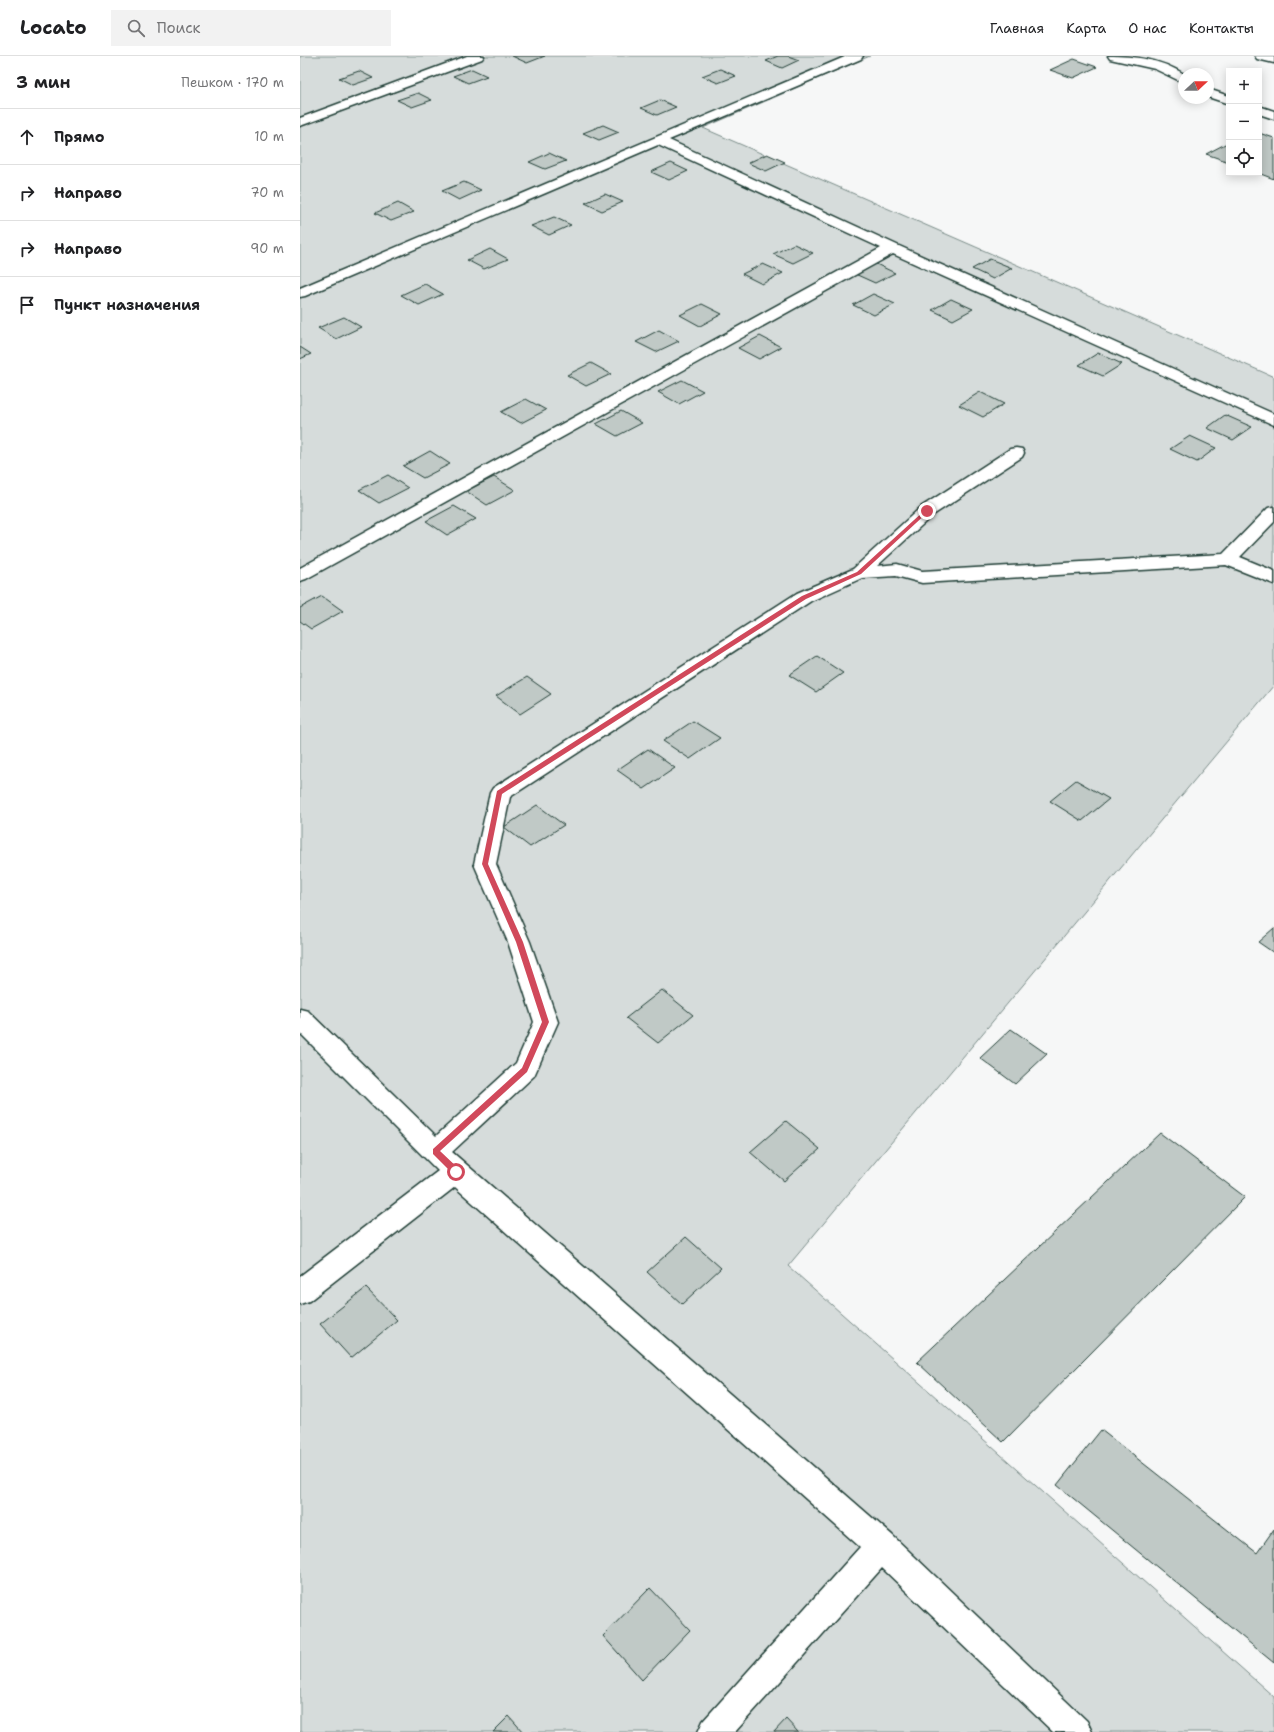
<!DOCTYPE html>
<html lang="ru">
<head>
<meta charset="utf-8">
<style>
	:root { --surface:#fff; --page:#f2f2f2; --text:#202124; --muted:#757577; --line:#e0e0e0 }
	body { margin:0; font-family:"Shantell Sans",sans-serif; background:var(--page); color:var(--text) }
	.controls { position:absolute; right:12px; top:12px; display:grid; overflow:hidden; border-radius:0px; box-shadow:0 2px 10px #0003 }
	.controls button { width:36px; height:36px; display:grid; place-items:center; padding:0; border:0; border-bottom:1px solid var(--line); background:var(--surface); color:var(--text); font:20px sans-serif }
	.compass { position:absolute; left:878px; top:12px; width:36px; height:36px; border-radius:50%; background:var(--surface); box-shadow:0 2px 10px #0003; rotate:68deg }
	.stop { position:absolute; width:12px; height:12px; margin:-9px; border:3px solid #d1495b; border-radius:50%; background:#fff }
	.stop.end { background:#d1495b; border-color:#fff; box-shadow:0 1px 4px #0008 }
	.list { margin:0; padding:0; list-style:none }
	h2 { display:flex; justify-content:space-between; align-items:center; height:52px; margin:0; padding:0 16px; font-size:17px }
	h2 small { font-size:13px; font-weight:400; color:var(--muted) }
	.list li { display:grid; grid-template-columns:26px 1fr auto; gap:12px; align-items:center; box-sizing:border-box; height:56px; padding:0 16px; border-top:1px solid var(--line) }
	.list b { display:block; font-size:15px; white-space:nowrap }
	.list em { font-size:13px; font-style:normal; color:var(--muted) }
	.icon { flex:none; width:22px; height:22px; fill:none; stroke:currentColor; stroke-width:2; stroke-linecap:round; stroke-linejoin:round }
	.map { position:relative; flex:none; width:974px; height:1676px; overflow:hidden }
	header { display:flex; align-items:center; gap:24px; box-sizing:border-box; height:56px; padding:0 20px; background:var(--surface); border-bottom:1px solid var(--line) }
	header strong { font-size:19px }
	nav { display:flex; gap:22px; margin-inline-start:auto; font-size:14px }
	.search { width:280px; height:36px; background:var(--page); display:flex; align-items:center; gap:10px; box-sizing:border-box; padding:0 14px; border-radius:0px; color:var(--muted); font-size:15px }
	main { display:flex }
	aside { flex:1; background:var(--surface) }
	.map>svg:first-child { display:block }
	.green { fill:#d6dcdb; stroke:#7a8c88 }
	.building { fill:#c0c9c6; stroke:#1f3d34 }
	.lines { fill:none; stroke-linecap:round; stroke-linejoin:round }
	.minor-casing { stroke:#1f3d34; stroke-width:3 }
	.minor { fill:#fff; fill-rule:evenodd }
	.route { fill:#d1495b }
</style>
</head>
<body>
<header>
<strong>Locato</strong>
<div class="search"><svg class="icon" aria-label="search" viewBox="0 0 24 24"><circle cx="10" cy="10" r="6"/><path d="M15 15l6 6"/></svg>Поиск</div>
<nav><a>Главная</a><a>Карта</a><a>О нас</a><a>Контакты</a></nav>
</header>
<main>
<aside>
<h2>3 мин<small>Пешком · 170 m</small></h2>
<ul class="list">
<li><svg class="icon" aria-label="ahead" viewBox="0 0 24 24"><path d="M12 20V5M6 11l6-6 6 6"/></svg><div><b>Прямо</b></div><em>10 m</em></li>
<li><svg class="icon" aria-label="right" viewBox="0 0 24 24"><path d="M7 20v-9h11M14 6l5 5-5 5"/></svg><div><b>Направо</b></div><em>70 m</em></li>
<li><svg class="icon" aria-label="right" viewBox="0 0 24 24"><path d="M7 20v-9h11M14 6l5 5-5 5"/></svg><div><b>Направо</b></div><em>90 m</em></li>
<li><svg class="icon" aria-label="arrive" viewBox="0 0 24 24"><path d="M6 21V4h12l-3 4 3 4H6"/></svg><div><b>Пункт назначения</b></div></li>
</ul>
</aside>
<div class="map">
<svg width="974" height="1676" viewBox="0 0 974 1676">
	<rect width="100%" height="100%" fill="#f6f7f7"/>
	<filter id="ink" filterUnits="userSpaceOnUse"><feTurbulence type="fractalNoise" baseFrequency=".025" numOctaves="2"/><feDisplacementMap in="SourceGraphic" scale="8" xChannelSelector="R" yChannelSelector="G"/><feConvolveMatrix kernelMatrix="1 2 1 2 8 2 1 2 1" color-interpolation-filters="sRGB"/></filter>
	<g filter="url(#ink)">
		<path class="green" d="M0 0H570L403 72 974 321V629L488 1210 974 1641V1676H0Z"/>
		<path class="building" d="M212 0H245L227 7Z
			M478 0H488L499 4 482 12 466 5Z
			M774 3 797 11 773 22 750 14Z
			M172 13 187 20 168 27 153 20Z
			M420 13 436 20 418 27 402 20Z
			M59 15 73 22 53 29 39 22Z
			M118 37 132 44 112 51 97 44Z
			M360 44 376 51 357 59 341 52Z
			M303 69 319 76 299 84 283 77Z
			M959 77 974 82V123L958 117H959Z
			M929 86V106L906 98Z
			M249 97 266 105 245 113 229 106Z
			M467 98 485 106 466 115 448 107Z
			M371 107 388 115 369 124 351 116Z
			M164 126 181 134 159 144 142 135Z
			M305 138 323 146 302 155 285 147Z
			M98 147 114 156 91 165 75 157Z
			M254 161 271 169 249 179 231 170Z
			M494 188 513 197 493 207 473 198Z
			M190 193 208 203 184 213 167 204Z
			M690 203 712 212 693 223 672 213Z
			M574 207 595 217 575 227 555 218Z
			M463 208 483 217 462 228 442 218Z
			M125 228 143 238 119 249 101 239Z
			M573 238 595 248 574 259 553 249Z
			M651 243 673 253 653 264 632 254Z
			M402 248 422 258 400 270 380 259Z
			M44 261 61 271 36 283 18 272Z
			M359 274 379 285 356 296 336 286Z
			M460 280 481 291 459 303 438 292Z
			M0 291 11 298 0 303Z
			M798 297 822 308 803 320 779 309Z
			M291 307 311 318 286 330 267 319Z
			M382 324 403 335 379 348 358 336Z
			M680 336 704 348 683 361 659 349Z
			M226 343 246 354 221 367 201 356Z
			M321 355 342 367 317 380 296 368Z
			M925 359 952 371 933 384 907 372Z
			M890 380 916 392 897 406 870 393Z
			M130 395 150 408 123 422 103 410Z
			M88 419 108 432 79 447 59 434Z
			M194 421 215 434 187 449 166 435Z
			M154 450 176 463 147 479 126 465Z
			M22 540 43 555 11 573 0 565V552Z
			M517 600 543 617 516 636 489 619Z
			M227 621 251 638 220 658 196 640Z
			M393 665 420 682 390 703 363 685Z
			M348 693 375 712 344 733 317 714Z
			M776 724 809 743 782 765 750 745Z
			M237 749 264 769 230 791 204 771Z
			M974 872V897L958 886Z
			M362 934 393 959 358 987 326 962Z
			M711 973 747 998 715 1028 680 1002Z
			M486 1065 520 1093 484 1125 450 1096Z
			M860 1077 945 1141 703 1386 617 1306Z
			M386 1181 421 1212 382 1248 347 1216Z
			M66 1232 97 1264 51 1302 20 1268Z
			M801 1374 957 1497 974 1473V1607L757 1429Z
			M350 1532 390 1574 342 1624 303 1580Z
			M209 1660 223 1676H193Z
			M486 1663 498 1676H474Z"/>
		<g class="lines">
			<defs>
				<path id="minor" d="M167 0H184L182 3 0 70V62Z
					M547 0H563L561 3 369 84 597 189 974 358V369L593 198 6 523 0 525V512L581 192 358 89 5 240 0 241V232Z
					M808 0C836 0 860 3 884 18V27L855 13 810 3Z
					M955 0H974V7L957 3Z
					M908 33 929 40V48L908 41Z
					M959 50 974 55V63L959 58Z
					M716 392 722 393 724 397 722 401 633 459 577 510 597 508 622 515 923 498 968 452 974 451V466L940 501 974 515V528L926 509 622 527 596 520 562 522 511 545 210 741 196 808 230 886 258 966 234 1020 152 1096 592 1479 787 1665 792 1676H753L582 1512 435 1676H398L403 1665 560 1491 155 1131 9 1245 0 1248V1220L138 1115 0 977V953L8 955 136 1080 216 1007 234 966 208 886 174 808 190 737 193 732 497 537 553 513 621 451 710 393Z"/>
			</defs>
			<use href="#minor" class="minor-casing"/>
			<use href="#minor" class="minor"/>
		</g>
	</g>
	<path class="route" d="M625 454 629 455 561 518 506 543 202 738 188 808 223 886 249 966 227 1016 140 1095 159 1113V1118H153L133 1098V1093L222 1012 242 966 216 886 182 808 197 735 502 540 557 516Z"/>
</svg>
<div class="controls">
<button>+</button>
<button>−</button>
<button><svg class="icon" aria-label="locate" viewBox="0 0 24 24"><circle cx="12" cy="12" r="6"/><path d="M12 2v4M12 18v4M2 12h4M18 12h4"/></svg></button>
</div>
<svg class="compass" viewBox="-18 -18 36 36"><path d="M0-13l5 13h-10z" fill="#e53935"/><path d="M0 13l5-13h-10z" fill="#757577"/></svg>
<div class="stop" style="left:156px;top:1116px"></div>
<div class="stop end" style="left:627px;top:455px"></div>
</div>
</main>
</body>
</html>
